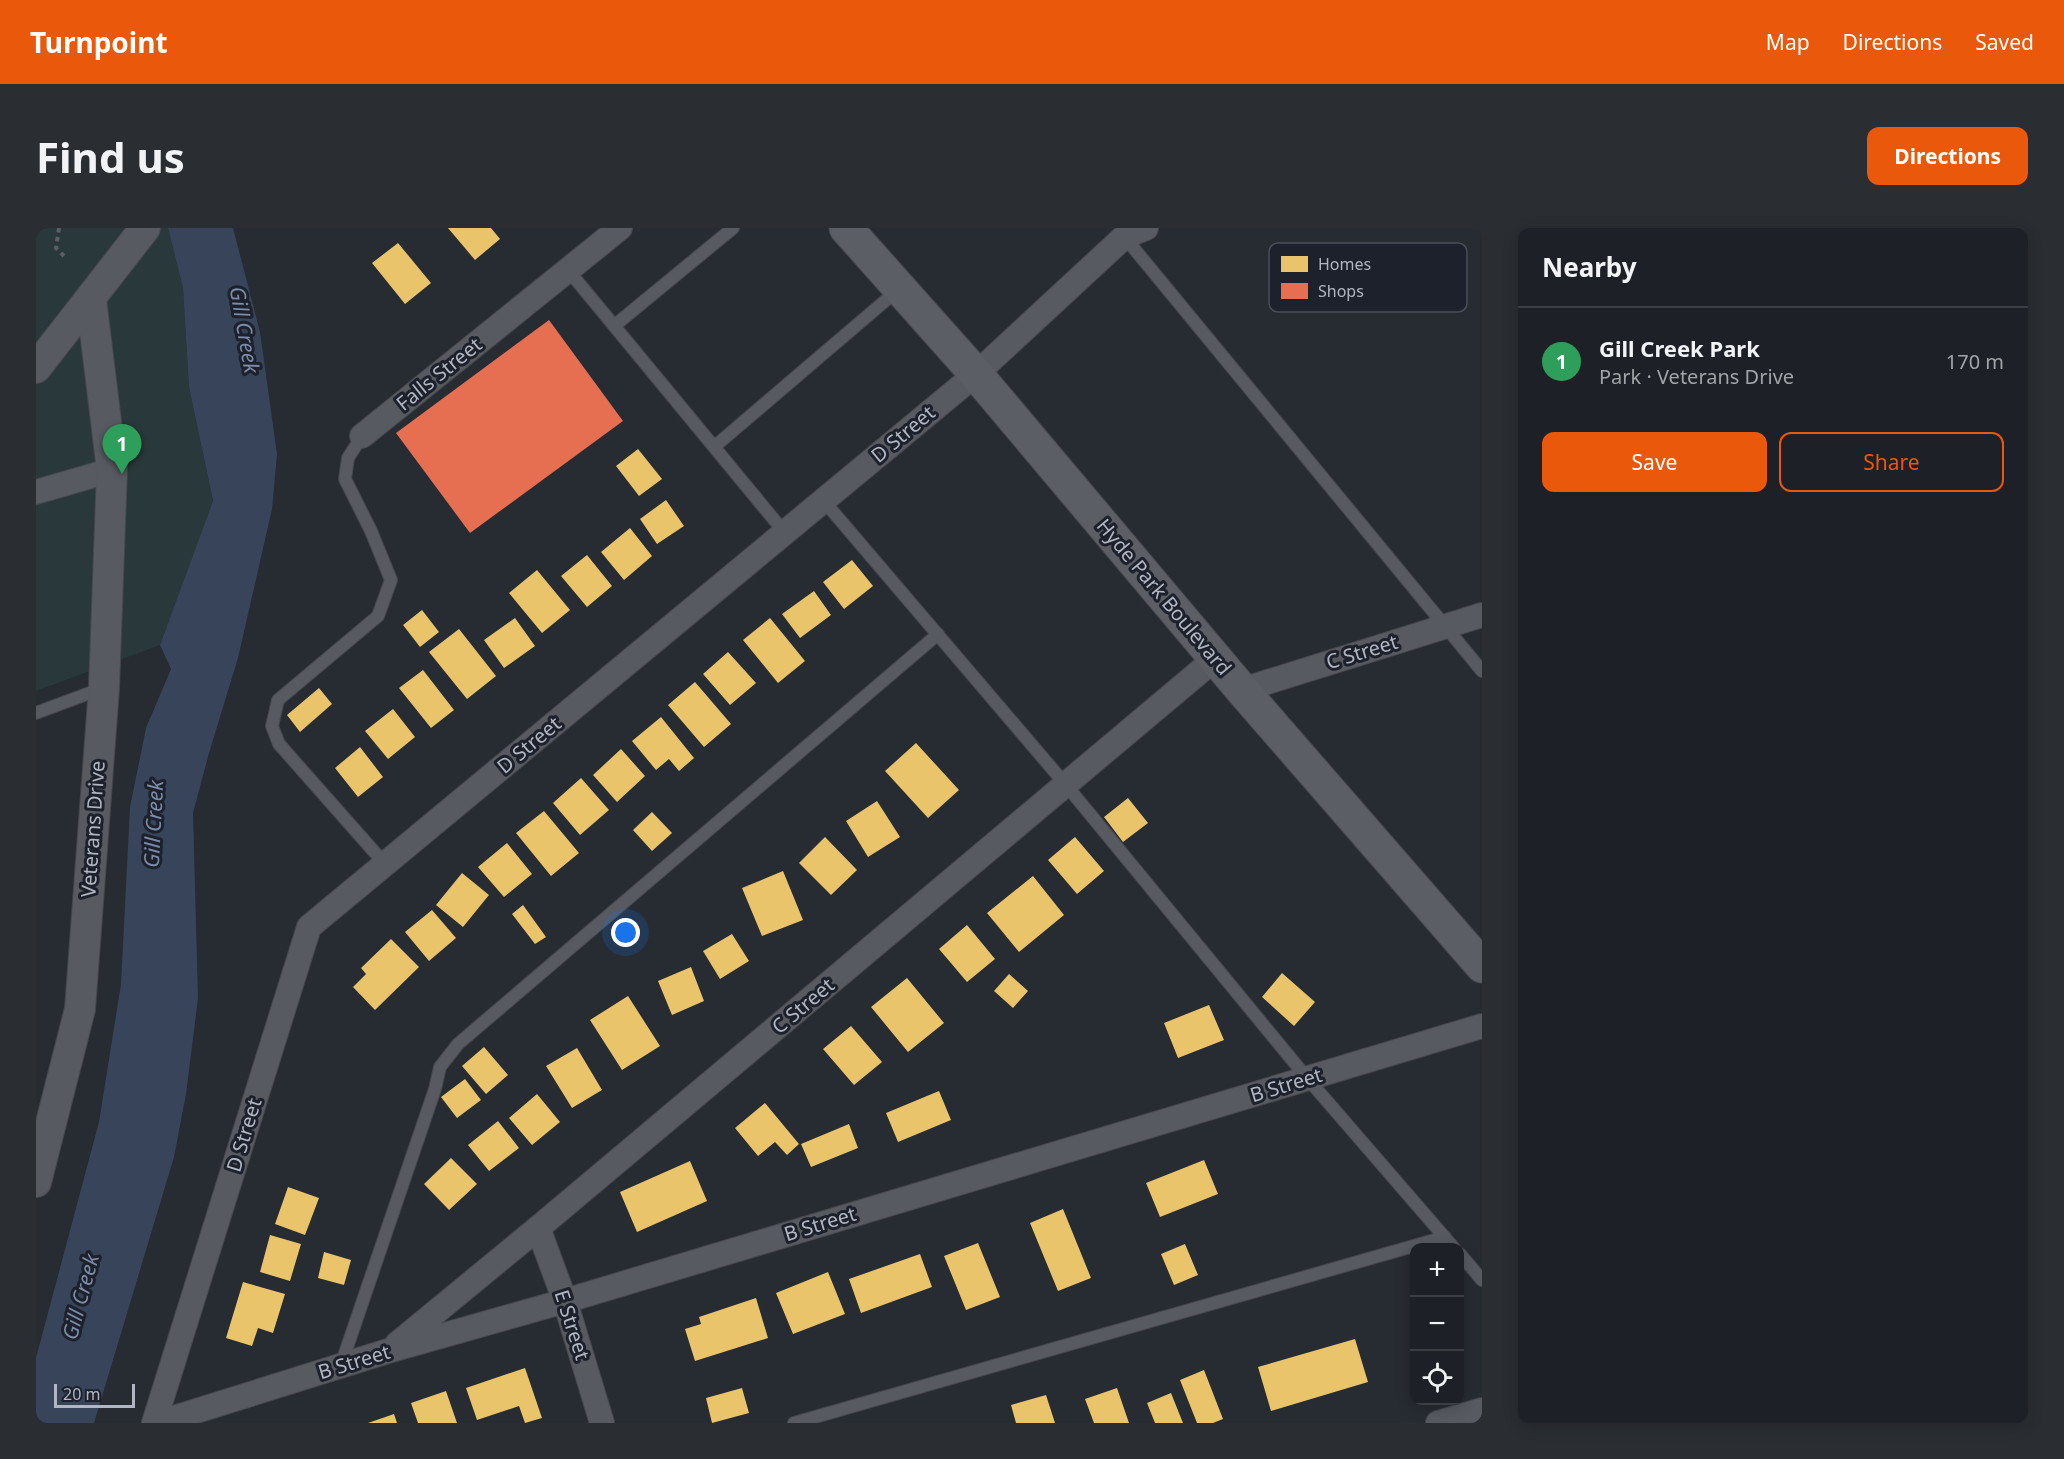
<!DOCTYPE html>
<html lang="en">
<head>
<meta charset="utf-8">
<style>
	:root { --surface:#1d2026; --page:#2a2d32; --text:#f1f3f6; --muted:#a0a3a7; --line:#3b3e43; --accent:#ea580c }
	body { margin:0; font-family:"Noto Sans",sans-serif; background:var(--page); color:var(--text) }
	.controls { position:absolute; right:18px; bottom:18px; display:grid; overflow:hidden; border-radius:12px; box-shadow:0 3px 15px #0003 }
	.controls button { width:54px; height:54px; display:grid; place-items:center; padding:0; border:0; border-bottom:2px solid var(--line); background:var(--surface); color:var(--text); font:30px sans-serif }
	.scale { position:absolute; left:18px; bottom:15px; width:81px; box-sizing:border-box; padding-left:6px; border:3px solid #b1b6c3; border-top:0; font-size:16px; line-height:21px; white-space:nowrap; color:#b1b6c3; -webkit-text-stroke:4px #1c212b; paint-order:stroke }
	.you { position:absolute; left:590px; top:705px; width:21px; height:21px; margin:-15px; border:4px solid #fff; border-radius:50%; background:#1a73e8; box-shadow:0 0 0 9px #1a73e833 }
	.badge { display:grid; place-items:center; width:39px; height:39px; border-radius:50%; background:var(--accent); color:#fff; font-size:20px; font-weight:700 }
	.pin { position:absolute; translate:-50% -50px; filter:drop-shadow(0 2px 3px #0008) }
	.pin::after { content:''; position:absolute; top:32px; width:21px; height:18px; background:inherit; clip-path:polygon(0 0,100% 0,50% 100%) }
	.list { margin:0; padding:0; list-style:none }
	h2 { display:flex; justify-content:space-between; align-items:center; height:78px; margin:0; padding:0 24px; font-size:26px }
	h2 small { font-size:20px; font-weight:400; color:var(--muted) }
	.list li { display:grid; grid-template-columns:39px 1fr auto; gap:18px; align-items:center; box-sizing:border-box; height:108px; padding:0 24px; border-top:2px solid var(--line) }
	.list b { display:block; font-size:22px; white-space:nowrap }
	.list p { margin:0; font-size:20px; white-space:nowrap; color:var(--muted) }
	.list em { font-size:20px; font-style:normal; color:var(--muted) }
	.actions { display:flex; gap:12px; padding:18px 24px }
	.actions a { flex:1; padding:14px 0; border:2px solid var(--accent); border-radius:12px; text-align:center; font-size:21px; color:var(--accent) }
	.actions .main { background:var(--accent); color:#fff }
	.icon { flex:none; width:33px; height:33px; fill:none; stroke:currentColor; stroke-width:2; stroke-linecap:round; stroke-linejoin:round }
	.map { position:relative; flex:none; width:1446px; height:1195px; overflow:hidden; border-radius:12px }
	header { display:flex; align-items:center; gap:36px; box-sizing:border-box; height:84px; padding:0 30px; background:var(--accent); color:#fff }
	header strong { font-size:28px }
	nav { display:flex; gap:33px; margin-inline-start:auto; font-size:21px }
	.intro { display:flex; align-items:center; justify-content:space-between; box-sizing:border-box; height:144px; padding:0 36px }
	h1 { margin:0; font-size:42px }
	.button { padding:15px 27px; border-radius:12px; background:var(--accent); color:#fff; font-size:21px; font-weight:700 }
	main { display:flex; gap:36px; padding:0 36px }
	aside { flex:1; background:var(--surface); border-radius:12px; box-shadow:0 3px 15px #0003 }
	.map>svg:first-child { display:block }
	.green { fill:#29383a }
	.water { fill:#38445a }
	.homes { fill:#e9c46a }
	.shops { fill:#e76f51 }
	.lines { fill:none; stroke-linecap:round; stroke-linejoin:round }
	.service-casing { stroke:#45474d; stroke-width:14 }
	.minor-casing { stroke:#45474d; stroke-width:26 }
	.tertiary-casing { stroke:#45474d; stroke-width:32 }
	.secondary-casing { stroke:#45474d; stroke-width:35 }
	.path { stroke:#5b5e64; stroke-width:4; stroke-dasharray:4.5 4.5; stroke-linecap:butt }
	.service { stroke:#575a60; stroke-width:12 }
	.minor { stroke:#575a60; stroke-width:24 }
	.tertiary { stroke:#575a60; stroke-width:30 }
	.secondary { stroke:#5b5e64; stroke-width:33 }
	.labels { text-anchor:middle; stroke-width:6; stroke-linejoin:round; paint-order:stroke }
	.street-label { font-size:20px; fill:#b1b6c3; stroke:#1c212b }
	.water-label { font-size:21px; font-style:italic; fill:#7c8ba9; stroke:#1c212b }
	.key { fill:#1c212b; stroke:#494e59; stroke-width:1.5 }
	.key-label { font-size:16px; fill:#b1b6c3 }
</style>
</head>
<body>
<header>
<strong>Turnpoint</strong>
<nav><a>Map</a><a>Directions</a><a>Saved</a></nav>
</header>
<div class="intro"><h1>Find us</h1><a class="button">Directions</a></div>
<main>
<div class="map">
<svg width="1446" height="1195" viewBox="0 0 1446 1195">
	<rect width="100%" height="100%" fill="#272b32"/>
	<path class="green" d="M0 0H132L147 60 153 159 177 274 124 417 0 463Z"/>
	<path class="water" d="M132 0H197L224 104 241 226 236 281 202 430 173 525 157 585 162 770 150 866 138 929 58 1195H0V1130L63 894 85 756 94 579 110 500 135 441 124 417 177 273 153 159 147 60Z"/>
	<path class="homes" d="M412 0H455L464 11 439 32Z
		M362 15 395 55 369 76 336 35Z
		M602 221 626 251 603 268 580 238Z
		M630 272 648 298 621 316 604 291Z
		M594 300 616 328 588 352 565 324Z
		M551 327 576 358 551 379 525 348Z
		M816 332 837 358 808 381 787 354Z
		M501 342 534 382 506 405 473 365Z
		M778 363 795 387 764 410 746 386Z
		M386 382 403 404 384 419 367 397Z
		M479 390 499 418 468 440 448 412Z
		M734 390 769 433 742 455 707 412Z
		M423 401 460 448 431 471 393 424Z
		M692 424 720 455 694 477 667 446Z
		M387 442 418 482 395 500 363 460Z
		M659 454 695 496 668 519 632 477Z
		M283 460 296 476 264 504 251 487Z
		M357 481 379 509 352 531 329 503Z
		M625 489 658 530 643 543 633 531 620 542 596 513Z
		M880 515 923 562 892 590 849 543Z
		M324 519 347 549 322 569 299 540Z
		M585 521 609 548 581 574 557 547Z
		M545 550 573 582 544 607 517 575Z
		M1092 570 1112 595 1087 614 1068 589Z
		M841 573 864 609 832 629 810 593Z
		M508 583 543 625 515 648 480 605Z
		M616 584 636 605 616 623 597 602Z
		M789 609 821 642 795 667 763 635Z
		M1039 609 1068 643 1041 666 1012 632Z
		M471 615 496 646 468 669 442 639Z
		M747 643 767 692 726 708 706 660Z
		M426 645 453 667 427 699 400 677Z
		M997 648 1028 687 983 724 951 685Z
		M487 677 510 709 499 716 476 686Z
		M396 682 420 710 393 733 369 704Z
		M931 697 959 731 931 754 903 721Z
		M696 706 713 733 684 751 667 723Z
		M355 711 383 739 339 782 317 759 330 746 325 740Z
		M655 739 668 773 636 787 622 753Z
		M1246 745 1279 774 1258 798 1226 769Z
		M973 746 992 763 977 780 958 763Z
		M871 750 908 795 872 824 835 779Z
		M592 768 624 818 586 842 554 792Z
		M1173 777 1188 812 1142 830 1128 795Z
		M815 798 846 834 818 857 787 821Z
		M448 819 472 847 450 866 426 838Z
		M541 820 566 862 536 880 510 838Z
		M429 851 445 872 421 890 405 869Z
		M903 863 915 892 862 914 850 885Z
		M501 866 524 894 496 917 473 890Z
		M729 875 763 916 751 927 739 914 722 928 699 900Z
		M462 893 483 920 453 943 432 917Z
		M813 896 822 920 775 939 765 916Z
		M415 930 441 956 413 982 388 956Z
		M1168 932 1182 966 1124 989 1110 955Z
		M654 933 671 973 601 1004 584 964Z
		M252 959 283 970 269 1007 239 996Z
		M1027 981 1055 1050 1022 1063 994 995Z
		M234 1007 265 1016 254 1053 224 1044Z
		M942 1015 964 1069 930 1082 908 1028Z
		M1149 1016 1162 1047 1138 1057 1125 1026Z
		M288 1024 315 1032 308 1057 282 1050Z
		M884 1026 896 1059 825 1085 813 1051Z
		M792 1044 809 1086 757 1106 740 1065Z
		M207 1054 249 1066 237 1105 222 1100 216 1118 190 1110Z
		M720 1070 732 1110 659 1133 649 1101 665 1096 663 1089Z
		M1319 1111 1332 1154 1235 1183 1222 1139Z
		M489 1140 506 1190 489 1195 483 1178 441 1192 430 1160Z
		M1168 1142 1187 1191 1177 1195H1161L1144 1152Z
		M706 1160 713 1185 676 1195 670 1170Z
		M1081 1160 1093 1195H1058L1049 1171Z
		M410 1163 421 1195H382L375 1175Z
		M1135 1165 1147 1195H1119L1111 1175Z
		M1010 1167 1019 1195H980L975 1177Z
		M358 1186 361 1195H332Z"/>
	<path class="shops" d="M513 92 587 193 434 305 360 205Z"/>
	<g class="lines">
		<defs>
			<path id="service" d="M1086 6 1446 443
				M532 42 749 305
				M578 98 697 0
				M326 208 312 230 309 251 335 303 355 352 342 388 242 472 236 498 243 516 349 636
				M678 219 863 61
				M787 272 1030 557 1271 850 1418 1020
				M0 485 67 460
				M1424 1026 1446 1052
				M305 1137 399 861 404 839 422 816 902 406
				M758 1195 1409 1009"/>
			<path id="minor" d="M326 208 584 0
				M0 264 76 242
				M1206 462 1446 387
				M502 1000 529 1073 566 1195
				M361 1116 502 1000 1180 430
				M118 1195 273 699 940 146 1088 9 1110 0
				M122 1195 352 1123 529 1073 1446 798
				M1402 1195 1446 1182"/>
			<path id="tertiary" d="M0 140 109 0
				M0 954 44 781 68 460 76 242 55 71"/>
			<path id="secondary" d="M810 0 940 146 1206 462 1446 738"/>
		</defs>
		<use href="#service" class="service-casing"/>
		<use href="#minor" class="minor-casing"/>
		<use href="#tertiary" class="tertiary-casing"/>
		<use href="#secondary" class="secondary-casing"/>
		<path class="path" d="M23 0 20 20 28 28"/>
		<use href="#service" class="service"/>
		<use href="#minor" class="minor"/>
		<use href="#tertiary" class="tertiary"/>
		<use href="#secondary" class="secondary"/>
	</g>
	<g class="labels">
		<g class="street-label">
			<text transform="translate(403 146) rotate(-39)" y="7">Falls Street</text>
			<text transform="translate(867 206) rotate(-40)" y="7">D Street</text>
			<text transform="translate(1128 369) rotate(50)" y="7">Hyde Park Boulevard</text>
			<text transform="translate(1326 424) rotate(-17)" y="7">C Street</text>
			<text transform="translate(493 517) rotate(-40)" y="7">D Street</text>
			<text transform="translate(57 601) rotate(-86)" y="7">Veterans Drive</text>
			<text transform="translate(767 778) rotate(-40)" y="7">C Street</text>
			<text transform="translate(1250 857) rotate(-17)" y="7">B Street</text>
			<text transform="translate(208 907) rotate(-73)" y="7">D Street</text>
			<text transform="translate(784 996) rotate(-17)" y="7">B Street</text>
			<text transform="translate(536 1097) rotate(72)" y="7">E Street</text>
			<text transform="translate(318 1134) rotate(-17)" y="7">B Street</text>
		</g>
		<g class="water-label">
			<text transform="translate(208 102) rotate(80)" y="7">Gill Creek</text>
			<text transform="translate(118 596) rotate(-87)" y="7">Gill Creek</text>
			<text transform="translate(45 1069) rotate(-75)" y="7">Gill Creek</text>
		</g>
	</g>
	<rect x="1233" y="15" width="198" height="69" rx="9" class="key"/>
	<rect x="1245" y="28" width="27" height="16" fill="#e9c46a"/>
	<rect x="1245" y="55" width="27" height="16" fill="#e76f51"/>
	<g class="key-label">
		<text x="1282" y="42">Homes</text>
		<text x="1282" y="69">Shops</text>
	</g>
</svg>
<div class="controls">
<button>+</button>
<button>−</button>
<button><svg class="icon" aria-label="locate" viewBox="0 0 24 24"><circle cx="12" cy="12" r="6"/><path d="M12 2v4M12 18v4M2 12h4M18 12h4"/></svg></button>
</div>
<div class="scale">20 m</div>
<div class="you"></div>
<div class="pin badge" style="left:86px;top:246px;background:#2e9e5b">1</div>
</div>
<aside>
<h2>Nearby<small></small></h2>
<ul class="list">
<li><span class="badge" style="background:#2e9e5b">1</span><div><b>Gill Creek Park</b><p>Park · Veterans Drive</p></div><em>170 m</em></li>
</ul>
<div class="actions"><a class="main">Save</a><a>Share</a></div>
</aside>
</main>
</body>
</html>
